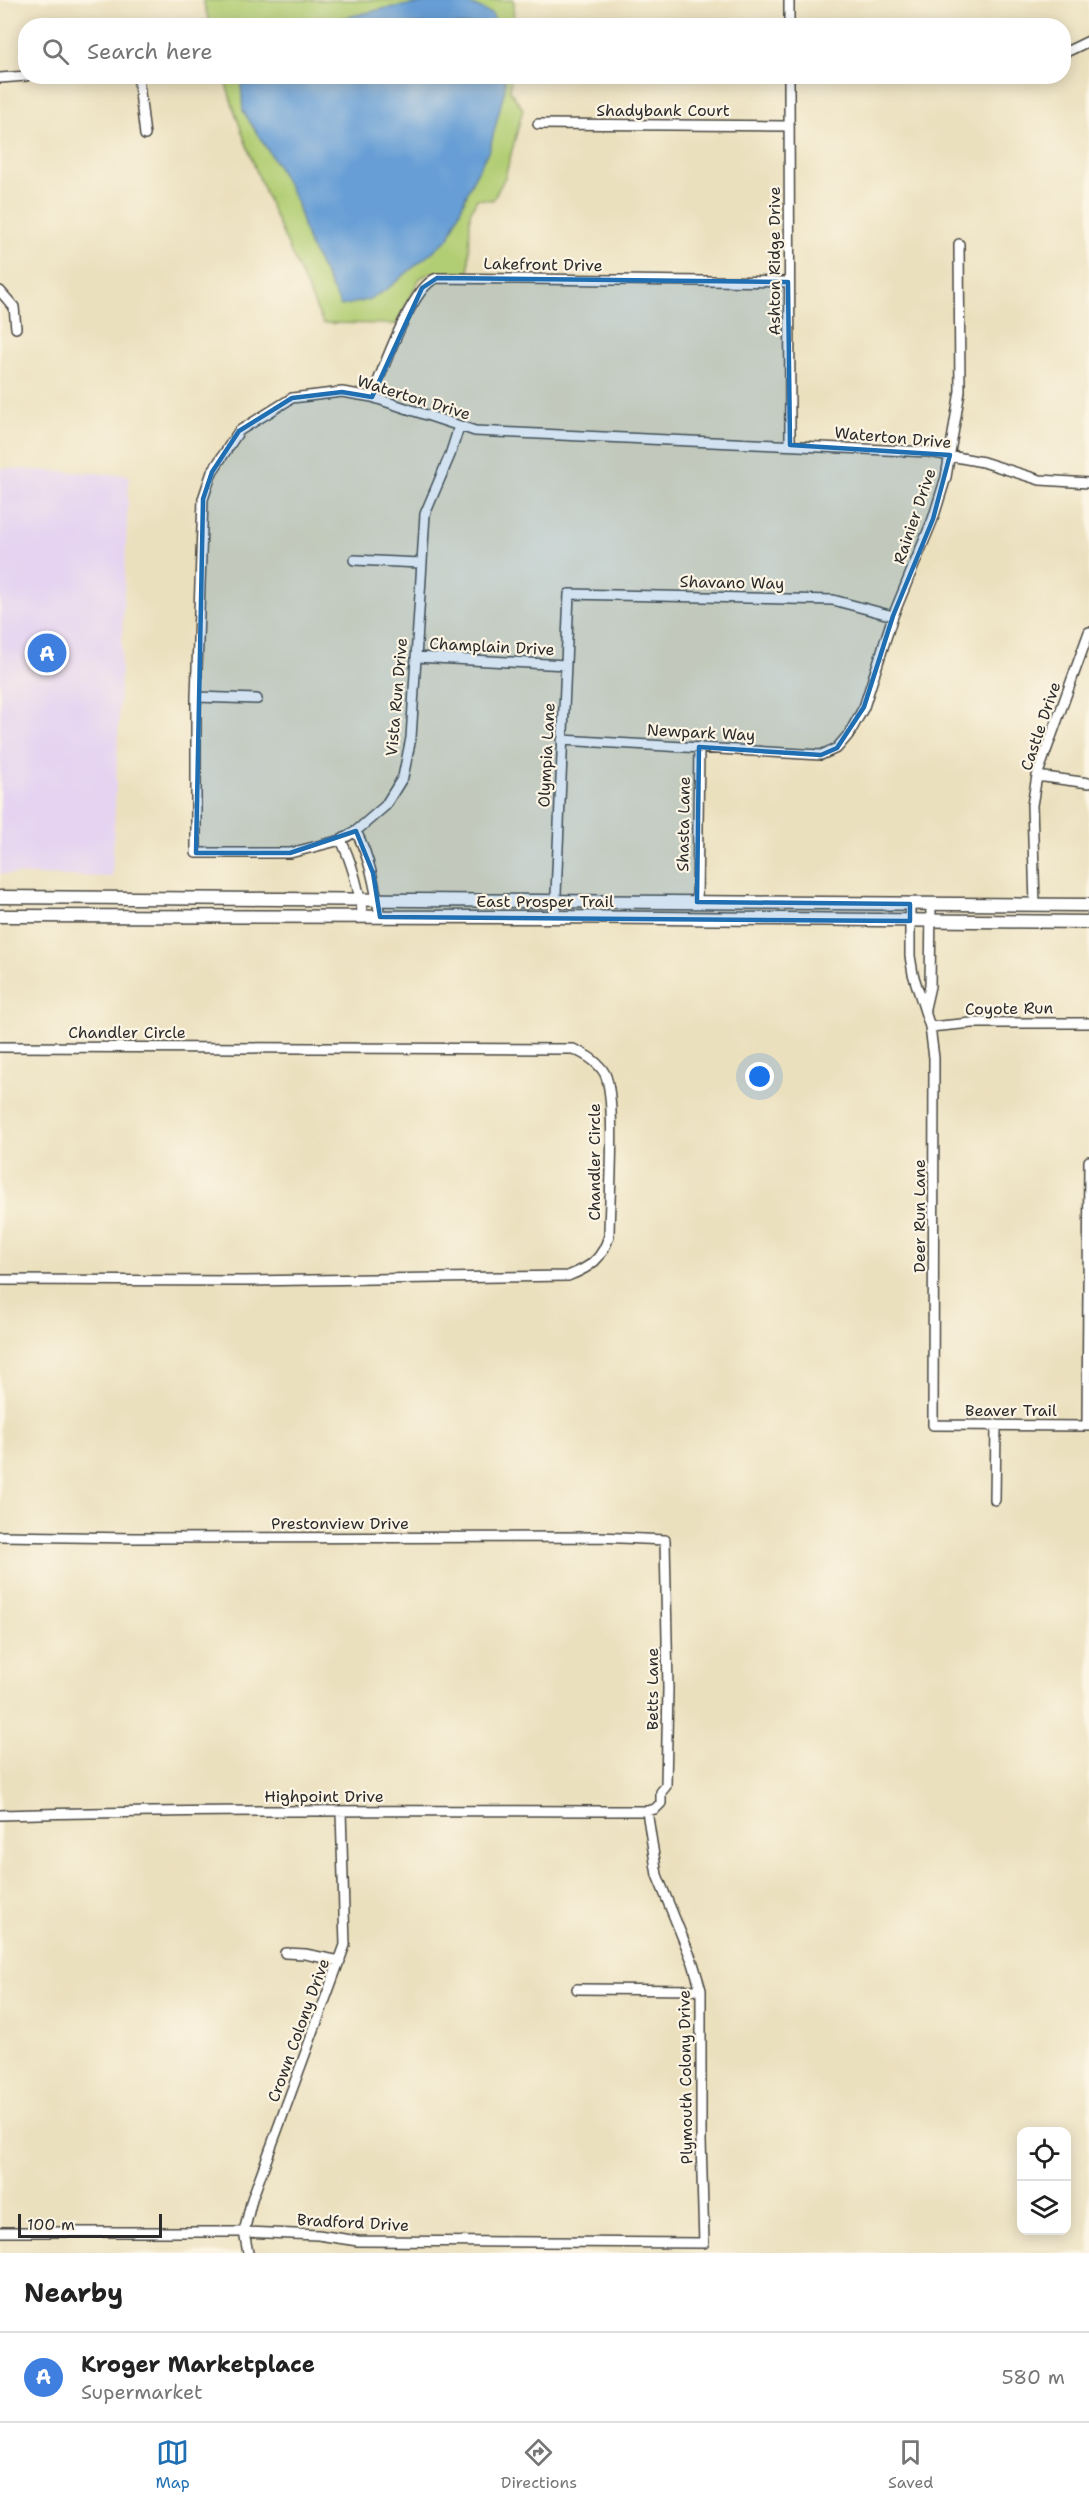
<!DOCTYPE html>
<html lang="en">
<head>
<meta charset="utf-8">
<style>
	:root { --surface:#fff; --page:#f6f6f6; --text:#222; --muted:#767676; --line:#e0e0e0; --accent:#1f6fb2 }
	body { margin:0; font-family:"Shantell Sans",sans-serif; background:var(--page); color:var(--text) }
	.controls { position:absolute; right:18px; bottom:18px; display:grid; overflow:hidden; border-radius:12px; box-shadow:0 3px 15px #0003 }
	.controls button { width:54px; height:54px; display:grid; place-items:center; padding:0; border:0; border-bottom:2px solid var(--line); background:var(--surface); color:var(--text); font:30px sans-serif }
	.scale { position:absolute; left:18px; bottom:15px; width:144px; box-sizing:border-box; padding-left:6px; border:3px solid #2b2b2b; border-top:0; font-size:16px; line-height:21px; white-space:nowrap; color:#2b2b2b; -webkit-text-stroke:4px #fcf5e5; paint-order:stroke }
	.you { position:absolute; left:760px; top:1077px; width:21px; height:21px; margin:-15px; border:4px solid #fff; border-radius:50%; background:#1a73e8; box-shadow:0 0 0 9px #1a73e833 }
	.badge { display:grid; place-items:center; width:39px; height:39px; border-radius:50%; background:var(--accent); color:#fff; font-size:20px; font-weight:700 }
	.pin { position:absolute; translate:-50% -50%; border:3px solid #fff; box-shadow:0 2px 6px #0006 }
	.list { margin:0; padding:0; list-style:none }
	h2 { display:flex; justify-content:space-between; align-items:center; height:78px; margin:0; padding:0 24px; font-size:26px }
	h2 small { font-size:20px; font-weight:400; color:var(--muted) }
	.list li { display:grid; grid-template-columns:39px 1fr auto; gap:18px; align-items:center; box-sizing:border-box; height:90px; padding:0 24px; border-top:2px solid var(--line) }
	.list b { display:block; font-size:22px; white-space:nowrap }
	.list p { margin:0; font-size:20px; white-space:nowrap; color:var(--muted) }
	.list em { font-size:20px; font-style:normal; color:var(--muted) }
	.icon { flex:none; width:33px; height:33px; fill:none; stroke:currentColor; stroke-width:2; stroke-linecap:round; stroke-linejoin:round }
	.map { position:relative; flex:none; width:1089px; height:2253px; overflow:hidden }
	.search { position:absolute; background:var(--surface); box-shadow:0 3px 15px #0003; left:18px; right:18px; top:18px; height:66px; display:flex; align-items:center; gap:15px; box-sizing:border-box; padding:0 21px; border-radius:24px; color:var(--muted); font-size:22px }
	.sheet { height:168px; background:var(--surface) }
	nav { display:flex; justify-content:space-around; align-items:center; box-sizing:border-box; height:84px; border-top:2px solid var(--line); background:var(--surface); font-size:16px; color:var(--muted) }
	nav a { display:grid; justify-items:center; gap:3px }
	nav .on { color:var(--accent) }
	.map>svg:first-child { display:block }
	.built { fill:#e5d3f1 }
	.green { fill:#b2ce74; stroke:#6e7c50; stroke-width:1.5 }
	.water { fill:#669ed5; stroke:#486480; stroke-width:1.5 }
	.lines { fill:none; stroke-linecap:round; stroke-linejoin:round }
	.minor-casing { stroke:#484641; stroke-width:12 }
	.major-casing { stroke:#484641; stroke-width:15 }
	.minor { stroke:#fff; stroke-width:9 }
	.major { stroke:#fff; stroke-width:12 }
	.marked { fill:#1f6fb2; fill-opacity:0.2; stroke:#1f6fb2; stroke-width:4.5; stroke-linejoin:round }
	.labels { text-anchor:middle; stroke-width:4.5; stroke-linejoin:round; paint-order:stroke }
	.street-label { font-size:16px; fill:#2b2b2b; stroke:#fcf5e5 }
</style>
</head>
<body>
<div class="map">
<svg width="1089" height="2253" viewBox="0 0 1089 2253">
	<rect width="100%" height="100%" fill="#fcf5e5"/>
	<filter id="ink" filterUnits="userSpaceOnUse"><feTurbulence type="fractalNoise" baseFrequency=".0167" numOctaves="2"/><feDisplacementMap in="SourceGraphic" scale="12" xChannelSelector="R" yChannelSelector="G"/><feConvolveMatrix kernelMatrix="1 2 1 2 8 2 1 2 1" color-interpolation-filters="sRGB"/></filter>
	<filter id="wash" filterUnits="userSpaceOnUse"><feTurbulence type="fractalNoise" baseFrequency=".008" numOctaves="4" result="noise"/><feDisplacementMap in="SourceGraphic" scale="24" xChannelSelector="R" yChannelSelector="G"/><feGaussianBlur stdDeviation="1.35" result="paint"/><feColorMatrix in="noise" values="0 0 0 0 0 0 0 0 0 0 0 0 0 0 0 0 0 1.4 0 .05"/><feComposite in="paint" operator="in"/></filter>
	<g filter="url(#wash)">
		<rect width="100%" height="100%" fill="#ebe0be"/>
		<path class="built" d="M0 468 129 475 112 877 0 874Z"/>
		<path class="green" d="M203 0H514L513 26 210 25Z
			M224 77H511L510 91 523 109 505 177 493 200 477 199 470 213 469 272 430 273 420 278 396 324 323 323C286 242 249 163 224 77Z"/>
		<path class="water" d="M429 2 468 3 492 14 497 25H313L387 8Z
			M245 76H505V88L490 148 471 184 449 238 386 290 368 300 341 306 308 242 296 201 276 163 243 111 241 83Z"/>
	</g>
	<g filter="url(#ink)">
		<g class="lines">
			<defs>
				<path id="minor" d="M789 26V0
					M1064 53 1089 41
					M138 76 145 135
					M789 76 790 445
					M0 78 26 76
					M538 124 789 126
					M0 291 14 307 16 328
					M372 397C382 372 412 285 437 278L788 282
					M459 427 450 455 425 514 411 738 403 777 385 806 356 831 341 840 290 853H196V697L203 499 212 472 239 431 292 398 342 392 372 397 475 431 929 452 983 462 1040 480 1089 483
					M354 560 420 563
					M416 657 566 665
					M196 697 257 699
					M562 740 821 755 837 748 849 734 864 707 893 616 933 519 946 477 960 391 959 244
					M1037 776 1089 783
					M356 831C370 859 375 886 380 917
					M341 840C353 865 359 889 363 917
					M697 902 699 747
					M910 904V956L913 974 930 1027 934 1058 933 1425 1089 1426
					M1035 905 1032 805 1037 776 1089 632
					M555 917 569 594 833 600 893 616
					M925 1008 930 986 931 904
					M930 1027 972 1023H1089
					M0 1047 573 1049C585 1054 598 1061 605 1074 617 1099 609 1202 609 1236 602 1259 591 1267 568 1276L245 1281 0 1280
					M1087 1426 1089 1161
					M995 1500 996 1425
					M0 1536 134 1538 599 1537 665 1540 668 1689 666 1786 661 1792V1803L655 1809 647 1811C431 1811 216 1809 0 1815
					M285 1953 305 1954 340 1961
					M577 1989 701 1990
					M0 2232H244L318 2235 358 2241 704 2243 701 2141V1990L693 1963 657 1875 647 1811
					M248 2253 244 2232 252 2199 345 1945 341 1811"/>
				<path id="major" d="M0 897 1089 905
					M0 916 555 917 1089 922"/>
			</defs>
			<use href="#minor" class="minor-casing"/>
			<use href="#major" class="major-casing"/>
			<use href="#minor" class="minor"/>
			<use href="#major" class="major"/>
		</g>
	</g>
	<path class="marked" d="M437 278 788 282 790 445 950 455 933 519 893 616 864 707 837 748 821 755 699 747 697 902 910 904V921L380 917 373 873 356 831 290 853H196L203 499 212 472 239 431 292 398 342 392 372 397 422 288Z"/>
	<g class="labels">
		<g class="street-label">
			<text x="663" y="116">Shadybank Court</text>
			<text transform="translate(774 261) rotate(-90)" y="6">Ashton Ridge Drive</text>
			<text transform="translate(543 264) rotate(1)" y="6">Lakefront Drive</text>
			<text transform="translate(414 397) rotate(17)" y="6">Waterton Drive</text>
			<text transform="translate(893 437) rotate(5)" y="6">Waterton Drive</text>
			<text transform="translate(914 516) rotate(-71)" y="6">Rainier Drive</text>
			<text transform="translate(732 582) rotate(1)" y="6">Shavano Way</text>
			<text transform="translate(492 646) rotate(3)" y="6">Champlain Drive</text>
			<text transform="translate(396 697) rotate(-85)" y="6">Vista Run Drive</text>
			<text transform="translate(1040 726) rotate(-71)" y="6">Castle Drive</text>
			<text transform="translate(701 732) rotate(3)" y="6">Newpark Way</text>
			<text transform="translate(546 755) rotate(-87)" y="6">Olympia Lane</text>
			<text transform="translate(683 824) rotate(-89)" y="6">Shasta Lane</text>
			<text x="545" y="907">East Prosper Trail</text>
			<text transform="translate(1009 1008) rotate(-1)" y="6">Coyote Run</text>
			<text x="127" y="1038">Chandler Circle</text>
			<text transform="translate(594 1162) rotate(-90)" y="6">Chandler Circle</text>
			<text transform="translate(919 1216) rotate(-90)" y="6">Deer Run Lane</text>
			<text x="1011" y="1416">Beaver Trail</text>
			<text x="340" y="1529">Prestonview Drive</text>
			<text transform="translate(652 1689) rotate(-90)" y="6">Betts Lane</text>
			<text x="324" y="1802">Highpoint Drive</text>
			<text transform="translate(298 2030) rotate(-70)" y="6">Crown Colony Drive</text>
			<text transform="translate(685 2077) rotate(-91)" y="6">Plymouth Colony Drive</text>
			<text transform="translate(353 2222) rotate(3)" y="6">Bradford Drive</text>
		</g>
	</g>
</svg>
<div class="controls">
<button><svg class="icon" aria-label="locate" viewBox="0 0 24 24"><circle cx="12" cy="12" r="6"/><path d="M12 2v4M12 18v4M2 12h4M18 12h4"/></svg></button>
<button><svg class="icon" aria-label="layers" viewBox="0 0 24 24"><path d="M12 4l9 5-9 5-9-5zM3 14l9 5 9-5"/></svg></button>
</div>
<div class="scale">100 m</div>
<div class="you"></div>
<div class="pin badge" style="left:47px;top:653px;background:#3f7fe0">A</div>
<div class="search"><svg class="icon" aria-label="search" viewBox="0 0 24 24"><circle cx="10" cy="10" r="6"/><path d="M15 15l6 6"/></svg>Search here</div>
</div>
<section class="sheet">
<h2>Nearby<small></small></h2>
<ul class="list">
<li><span class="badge" style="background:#3f7fe0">A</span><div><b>Kroger Marketplace</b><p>Supermarket</p></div><em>580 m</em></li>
</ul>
</section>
<nav>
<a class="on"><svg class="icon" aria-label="map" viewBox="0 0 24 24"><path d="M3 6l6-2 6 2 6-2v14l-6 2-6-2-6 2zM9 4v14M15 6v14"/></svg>Map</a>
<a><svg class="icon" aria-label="directions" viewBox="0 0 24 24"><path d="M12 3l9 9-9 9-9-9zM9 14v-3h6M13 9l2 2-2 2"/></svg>Directions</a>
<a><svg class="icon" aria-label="saved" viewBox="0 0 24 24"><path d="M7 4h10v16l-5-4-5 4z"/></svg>Saved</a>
</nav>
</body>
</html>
